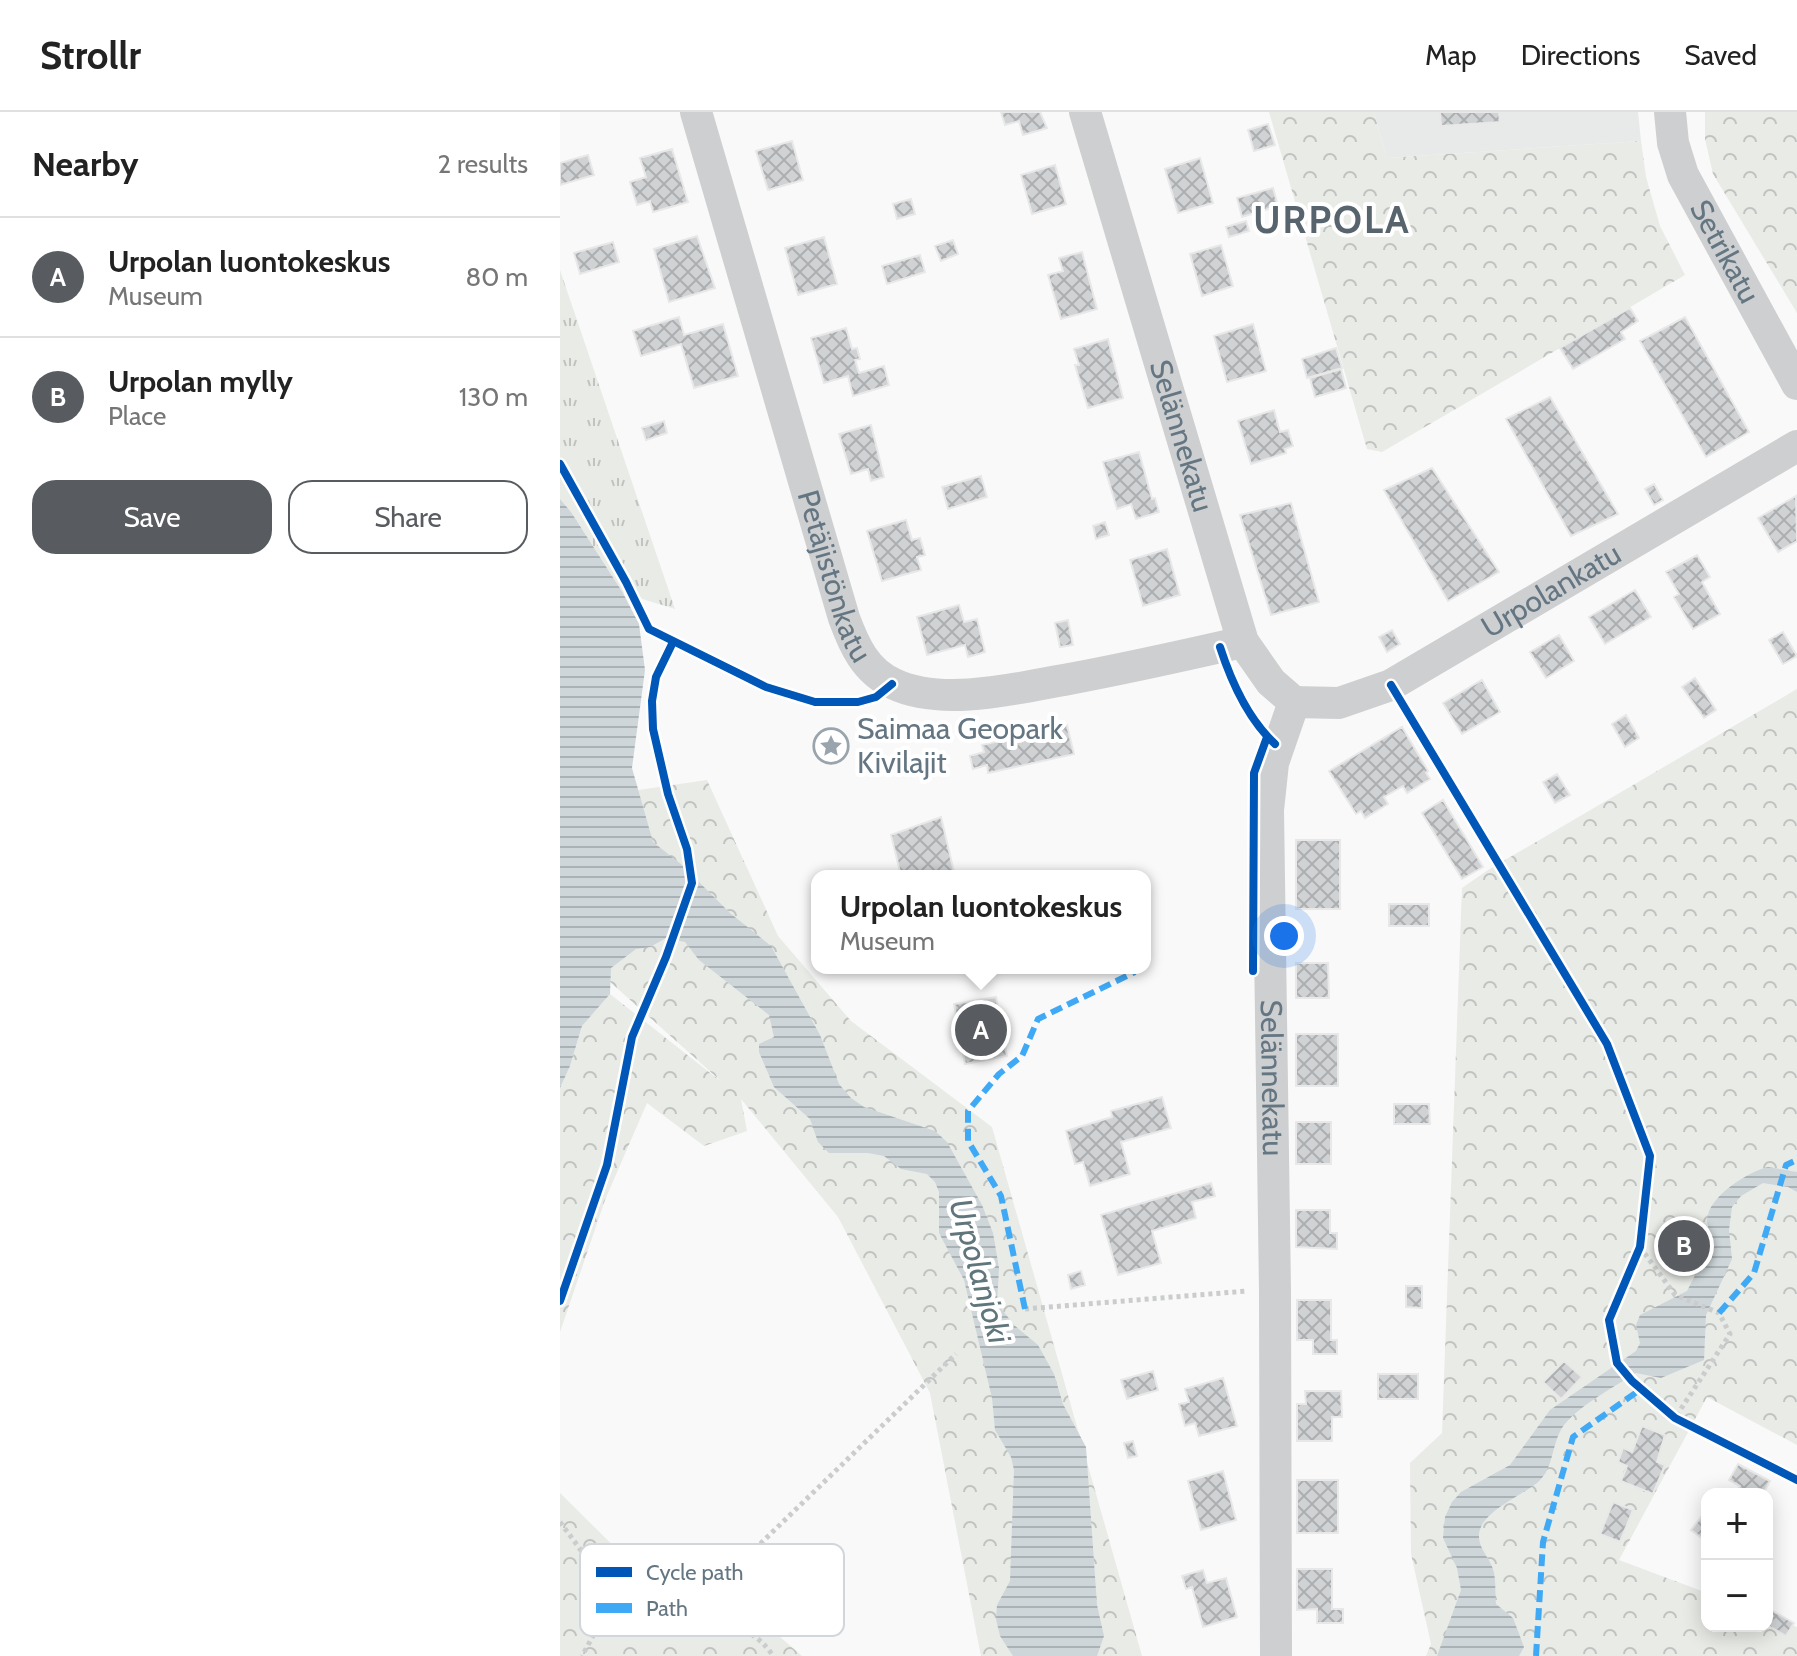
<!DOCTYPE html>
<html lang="en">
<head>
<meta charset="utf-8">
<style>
	:root { --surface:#fff; --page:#f2f2f2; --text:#222; --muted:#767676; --line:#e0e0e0; --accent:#585c60 }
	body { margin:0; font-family:Cabin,sans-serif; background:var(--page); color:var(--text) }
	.controls { position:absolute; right:24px; bottom:24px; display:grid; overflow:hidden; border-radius:16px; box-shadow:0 4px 20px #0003 }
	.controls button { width:72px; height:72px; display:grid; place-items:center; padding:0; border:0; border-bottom:2px solid var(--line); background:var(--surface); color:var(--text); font:40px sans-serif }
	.you { position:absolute; left:724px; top:824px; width:28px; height:28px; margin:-20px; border:6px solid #fff; border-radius:50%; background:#1a73e8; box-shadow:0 0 0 12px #1a73e833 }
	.badge { display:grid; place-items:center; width:52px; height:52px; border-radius:50%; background:var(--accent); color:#fff; font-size:26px; font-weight:700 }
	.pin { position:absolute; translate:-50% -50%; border:4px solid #fff; box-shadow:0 2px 8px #0006 }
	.popup { position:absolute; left:251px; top:758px; width:340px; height:104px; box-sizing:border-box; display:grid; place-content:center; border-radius:16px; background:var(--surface); filter:drop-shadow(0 2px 6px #0005); font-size:26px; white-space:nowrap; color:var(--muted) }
	.popup b { font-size:30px; color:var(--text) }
	.popup::after { content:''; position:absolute; left:50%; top:100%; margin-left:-16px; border:16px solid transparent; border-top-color:var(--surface) }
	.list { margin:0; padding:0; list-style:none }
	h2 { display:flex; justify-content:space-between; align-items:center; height:104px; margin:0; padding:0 32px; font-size:34px }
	h2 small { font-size:26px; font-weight:400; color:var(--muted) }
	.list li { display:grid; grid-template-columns:52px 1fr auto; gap:24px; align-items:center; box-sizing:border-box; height:120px; padding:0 32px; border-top:2px solid var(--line) }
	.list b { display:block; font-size:30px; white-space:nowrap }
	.list p { margin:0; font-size:26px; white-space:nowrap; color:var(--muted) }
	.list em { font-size:26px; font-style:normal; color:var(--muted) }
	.actions { display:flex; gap:16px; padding:24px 32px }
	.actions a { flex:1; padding:18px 0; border:2px solid var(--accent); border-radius:24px; text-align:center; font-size:28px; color:var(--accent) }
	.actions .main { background:var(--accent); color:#fff }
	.map { position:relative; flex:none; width:1237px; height:1544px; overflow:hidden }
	header { display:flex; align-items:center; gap:48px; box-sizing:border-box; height:112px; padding:0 40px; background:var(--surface); border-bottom:2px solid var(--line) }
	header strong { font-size:38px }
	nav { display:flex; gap:44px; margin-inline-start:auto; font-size:28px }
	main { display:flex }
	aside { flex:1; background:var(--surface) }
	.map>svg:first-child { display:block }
	.built { fill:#e8e9e9 }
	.forest { fill:url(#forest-crowns) }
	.park { fill:url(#park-tufts) }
	.water { fill:url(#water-rules) }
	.building { fill:url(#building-cross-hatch); stroke:#e8e8e8; stroke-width:2 }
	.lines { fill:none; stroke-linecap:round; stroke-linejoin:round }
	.path { stroke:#cbcccd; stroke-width:5; stroke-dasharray:4 4; stroke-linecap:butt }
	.minor { stroke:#cecfd0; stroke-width:32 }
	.quiet { stroke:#3fa9f5; stroke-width:6; stroke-dasharray:12 6; stroke-linecap:butt }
	.cycleway-casing { stroke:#fff; stroke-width:13 }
	.cycleway { stroke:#0057b8; stroke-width:8 }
	.labels { text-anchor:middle; stroke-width:8; stroke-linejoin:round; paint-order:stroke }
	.street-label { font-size:30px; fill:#657683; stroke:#fff }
	.poi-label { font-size:30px; fill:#657683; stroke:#fff; text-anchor:start }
	.water-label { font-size:32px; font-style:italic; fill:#60757c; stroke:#fff }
	.district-label { font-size:38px; font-weight:bold; letter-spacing:2px; fill:#57646e; stroke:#fff }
	.key { fill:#fff; stroke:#d1d6da; stroke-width:2 }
	.key-label { font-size:22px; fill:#657683 }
</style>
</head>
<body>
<header>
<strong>Strollr</strong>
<nav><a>Map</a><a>Directions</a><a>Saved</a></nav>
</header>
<main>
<aside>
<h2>Nearby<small>2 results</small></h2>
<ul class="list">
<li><span class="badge">A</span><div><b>Urpolan luontokeskus</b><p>Museum</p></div><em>80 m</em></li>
<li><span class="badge">B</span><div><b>Urpolan mylly</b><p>Place</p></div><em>130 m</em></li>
</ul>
<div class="actions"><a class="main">Save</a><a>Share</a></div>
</aside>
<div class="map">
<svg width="1237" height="1544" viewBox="0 0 1237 1544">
	<defs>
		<pattern id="forest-crowns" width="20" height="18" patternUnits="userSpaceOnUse" patternTransform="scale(2)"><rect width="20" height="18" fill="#e8ebe6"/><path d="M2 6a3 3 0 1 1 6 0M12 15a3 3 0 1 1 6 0" fill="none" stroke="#c0c3c0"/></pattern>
		<pattern id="park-tufts" width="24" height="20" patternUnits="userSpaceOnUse" patternTransform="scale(2)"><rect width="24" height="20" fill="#e8ebe6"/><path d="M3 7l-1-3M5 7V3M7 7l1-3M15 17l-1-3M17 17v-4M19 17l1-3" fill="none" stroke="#c0c3c0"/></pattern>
		<pattern id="water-rules" width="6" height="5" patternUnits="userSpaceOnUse" patternTransform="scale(2)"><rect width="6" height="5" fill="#ced6d9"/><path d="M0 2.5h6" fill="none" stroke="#abb2b5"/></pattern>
		<pattern id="building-cross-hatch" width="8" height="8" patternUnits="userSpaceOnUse" patternTransform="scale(2)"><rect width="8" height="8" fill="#d0d2d3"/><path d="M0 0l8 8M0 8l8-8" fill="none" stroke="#acafb1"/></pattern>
	</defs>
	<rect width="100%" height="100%" fill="#f9f9f9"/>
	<path class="built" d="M814 0H1078L1081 29 827 46Z"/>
	<path class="forest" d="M709 0H814L827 46 1081 29 1086 65 1100 114 1125 163 822 340 807 337Z
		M1145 0H1237V201L1153 62 1145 27Z
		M1237 577V1333L1147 1285 1059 1448 1147 1481V1514H1207V1504L1237 1515V1544H866L871 1532 851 1442 850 1351 882 1321 902 776 928 758Z
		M147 668 218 824 291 909 432 1015 582 1544H421L370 1281 278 1105 181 987 187 1019 144 1034 87 991 45 1088 0 1220V976L10 954 22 914 50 882 163 971 30 852 65 680Z
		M0 1381 93 1473 204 1511 242 1544H0Z"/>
	<path class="park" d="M0 158 115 497 63 481 11 400 0 387Z"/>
	<path class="water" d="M0 387 11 400 63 481 79 512 85 558 72 656 93 730 122 753 170 801 211 834 260 923 279 972 291 986 304 995 375 1019 387 1030 422 1093 433 1121 439 1156 437 1191 454 1213 478 1233 494 1262 503 1292 526 1335 537 1493 544 1524 537 1544H453L440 1524 436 1507 437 1493 450 1469 454 1358 451 1345 435 1318 432 1286 404 1168 379 1121V1080L375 1070 367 1062 341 1057 324 1044 308 1041H269L258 1030 250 1007 214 975 199 940V932L214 925 209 903 139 848 125 830 106 826 90 835 76 837 51 856 50 882 22 914 10 954 0 976Z
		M1208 1055 1237 1060V1080L1228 1075 1203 1071 1181 1084 1172 1095 1169 1118 1172 1147 1146 1203 1144 1248 1101 1266 1076 1261C1054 1275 1016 1295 1002 1316 991 1334 994 1357 977 1371 961 1384 921 1400 919 1422 918 1438 932 1447 934 1461 936 1471 935 1482 936 1492L953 1506 964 1535 959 1544H877L901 1478 897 1456 883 1426 885 1405 892 1390 901 1380 950 1353 990 1298 1076 1239 1080 1231 1076 1213 1080 1203 1127 1179 1153 1128C1150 1120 1145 1111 1148 1103 1152 1083 1189 1059 1208 1055Z"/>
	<path class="building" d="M441 0H480L487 16 463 23 459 9 445 13Z
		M880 0H939L940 10 881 14Z
		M708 12 715 33 694 39 688 18Z
		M232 29 243 68 208 78 196 39Z
		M112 37 128 90 93 100 90 89 77 93 70 70 86 65 80 46Z
		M28 43 34 63 0 73V51Z
		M640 46 653 91 618 101 605 57Z
		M495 53 506 92 472 102 461 63Z
		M713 76 718 94 682 105 677 86Z
		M351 87 355 102 337 107 333 92Z
		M686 109 689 119 669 125 666 115Z
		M137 124 155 176 109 190 94 137Z
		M264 125 277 172 238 183 225 136Z
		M393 128 398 142 381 149 375 134Z
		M53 130 59 150 20 162 14 141Z
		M661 133 673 174 642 184 630 142Z
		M522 140 537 197 501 207 488 163 503 159 499 146Z
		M360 143 365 160 327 172 322 154Z
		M1070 196 1078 209 1061 220 1065 227 1013 257 1000 236Z
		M119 205 124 223 163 212 178 264 134 276 121 232 81 244 73 219Z
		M1125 205 1189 320 1146 345 1080 229Z
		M693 212 706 259 667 270 654 224Z
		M286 216 292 237 297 236 300 247 295 248 299 261 324 254 329 273 293 284 288 264 264 271 251 226Z
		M548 227 563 286 528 296 515 253H519L514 237Z
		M776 236 782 256 747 266 742 247Z
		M781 257 786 276 755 285 750 266Z
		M990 285 1058 402 1011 424 946 307Z
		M714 298 720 320 728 318 733 334 725 337 726 341 691 352 678 309Z
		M104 309 107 321 86 328 82 316Z
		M311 313 324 365 311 369 308 357 291 362 279 322Z
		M579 340 592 387 595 386 599 400 576 407 571 392 557 397 543 350Z
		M872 356 939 460 888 489 824 378Z
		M421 364 427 385 388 397 382 375Z
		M1094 372 1103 388 1094 393 1085 377Z
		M1236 384 1237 429 1218 440 1198 406Z
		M731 391 759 490 711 503 680 403Z
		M346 408 352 428 360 426 365 443 357 445 361 458 322 469 307 419Z
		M545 410 549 423 536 427 533 414Z
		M607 437 620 483 583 494 570 448Z
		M1137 443 1150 465 1142 470 1160 502 1133 517 1114 485 1119 482 1106 460Z
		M1075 478 1091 505 1045 532 1029 505Z
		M399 493 404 510 417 507 425 540 408 545 405 533 367 543 357 505Z
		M508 508 513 533 500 535 495 511Z
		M832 518 840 532 827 540 819 525Z
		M1223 520 1237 544 1223 552 1209 528Z
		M999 523 1014 549 986 566 970 540Z
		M1135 566 1156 598 1144 606 1122 575Z
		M922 568 940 600 902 622 883 591Z
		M1066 603 1079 626 1065 635 1052 612Z
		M507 613 514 642 428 661 427 653 413 657 410 644 424 640 422 633Z
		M842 615 868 659 866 661 870 667 847 681 843 674 824 685 828 692 805 706 801 699 796 702 769 659Z
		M997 662 1010 683 995 691 983 670Z
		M883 688 923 755 902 767 862 701Z
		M381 705 395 764H341L331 723Z
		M736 728H780V797H736Z
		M829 792H869V814H829Z
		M736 851H768L769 886H736Z
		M436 885 447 944 405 952 394 892Z
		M736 922H778V974H736Z
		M602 985 611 1016 561 1030 570 1062 530 1074 523 1050 515 1052 506 1019 552 1005 551 999Z
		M834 992H869L870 1012H834Z
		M736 1010H771V1052H736Z
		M651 1071 655 1084 632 1090 636 1106 592 1119 601 1151 558 1163 541 1103Z
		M736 1098H770V1121H777V1137L736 1135Z
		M1116 1110 1149 1124 1132 1161 1100 1145Z
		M521 1159 525 1173 511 1177 508 1163Z
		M846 1174H862V1196L846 1195Z
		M737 1188H771V1228H777V1242H753V1228H737Z
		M1004 1249 1022 1265 1001 1287 983 1270Z
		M593 1259 598 1278 567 1287 561 1268Z
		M818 1262H858V1287H818Z
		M663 1266 677 1314 639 1324 635 1311 625 1314 619 1292 629 1290 625 1277Z
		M745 1279H781L782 1305H772V1329H737V1292H746Z
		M1082 1314 1105 1323 1097 1350 1105 1353 1093 1382 1061 1369 1067 1354 1058 1350 1063 1336 1072 1340Z
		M573 1329 577 1344 568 1346 564 1331Z
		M1178 1352 1210 1369 1203 1382H1175L1180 1374 1169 1368Z
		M663 1359 676 1408 641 1418 628 1369Z
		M737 1368H778V1421H737Z
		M1053 1390 1073 1398 1060 1430 1040 1422Z
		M1141 1405 1147 1410V1430L1131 1418Z
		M737 1457H772V1497H783V1511H757V1497L737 1498Z
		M643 1458 647 1471 666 1466 677 1505 643 1515 632 1475 626 1477 622 1464Z
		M1211 1498 1234 1511 1226 1524 1207 1513V1504Z"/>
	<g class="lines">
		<path class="path" d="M1080 1135 1115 1183 1159 1201 1170 1222 1115 1306
			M465 1197 687 1179
			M0 1410 55 1484 22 1544
			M55 1484 93 1486 150 1468 197 1435 396 1242
			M94 1487C134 1500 190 1507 213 1544"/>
		<g class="minor">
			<path id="s1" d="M136 0 284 506C294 533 305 559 334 572 383 595 458 576 509 567 568 556 626 543 683 530"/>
			<path id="s2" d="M525 0 683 530 711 570 734 590 713 651 708 698 715 1179 716 1544"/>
			<path id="s3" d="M1110 0 1113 31 1123 63 1237 272"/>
			<path id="s4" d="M734 590 779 591 831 573 1237 334"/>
		</g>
		<path class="quiet" d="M465 1197 441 1084 408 1029V999L439 962 462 944 478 907 575 860
			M1159 1201 1194 1161 1226 1053 1237 1048
			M976 1544 983 1430 1013 1325 1081 1277"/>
		<defs>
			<path id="cycleway" d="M0 352 66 470 89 517 206 575 255 590H298L316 585 332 572
				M660 535C671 569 689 608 715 632
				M831 573 1047 932 1090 1044 1080 1135 1049 1208 1057 1251 1072 1269 1115 1306 1237 1368
				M693 859 694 661 707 625
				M0 1189 47 1053 72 925 106 845 132 771 127 737 108 682 93 617 92 589 96 565 113 530"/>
		</defs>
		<use href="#cycleway" class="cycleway-casing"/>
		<use href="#cycleway" class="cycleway"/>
	</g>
	<defs>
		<symbol id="sight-ring" viewBox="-11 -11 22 22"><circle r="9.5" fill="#fff" stroke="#99a4ac" stroke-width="1.5"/><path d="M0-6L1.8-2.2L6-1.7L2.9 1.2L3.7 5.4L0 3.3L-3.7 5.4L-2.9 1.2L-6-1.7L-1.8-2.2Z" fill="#99a4ac"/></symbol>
	</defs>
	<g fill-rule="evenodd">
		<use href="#sight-ring" x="251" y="614" width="40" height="40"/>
	</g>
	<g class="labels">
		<g class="street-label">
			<text dy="10" stroke="none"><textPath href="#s3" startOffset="152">Setrikatu</textPath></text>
			<text dy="10" stroke="none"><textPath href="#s2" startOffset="338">Selännekatu</textPath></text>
			<text dy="10" stroke="none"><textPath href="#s1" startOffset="484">Petäjistönkatu</textPath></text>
			<text dy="10" stroke="none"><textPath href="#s4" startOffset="286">Urpolankatu</textPath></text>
			<text dy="10" stroke="none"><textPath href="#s2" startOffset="1012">Selännekatu</textPath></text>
		</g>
		<g class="poi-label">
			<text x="297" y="627">Saimaa Geopark<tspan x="297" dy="34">Kivilajit</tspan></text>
		</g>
		<g class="water-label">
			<text transform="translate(420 1159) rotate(74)" y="11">Urpolanjoki</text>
		</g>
		<g class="district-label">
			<text x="772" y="121">URPOLA</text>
		</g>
	</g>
	<rect x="20" y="1432" width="264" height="92" rx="12" class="key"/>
	<rect x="36" y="1455" width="36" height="10" fill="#0057b8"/>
	<rect x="36" y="1491" width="36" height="10" fill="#3fa9f5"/>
	<g class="key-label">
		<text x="86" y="1468">Cycle path</text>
		<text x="86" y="1504">Path</text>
	</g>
</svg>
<div class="controls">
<button>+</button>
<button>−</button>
</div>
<div class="you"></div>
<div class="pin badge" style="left:421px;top:918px">A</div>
<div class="popup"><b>Urpolan luontokeskus</b>Museum</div>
<div class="pin badge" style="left:1124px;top:1134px">B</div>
</div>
</main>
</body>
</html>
